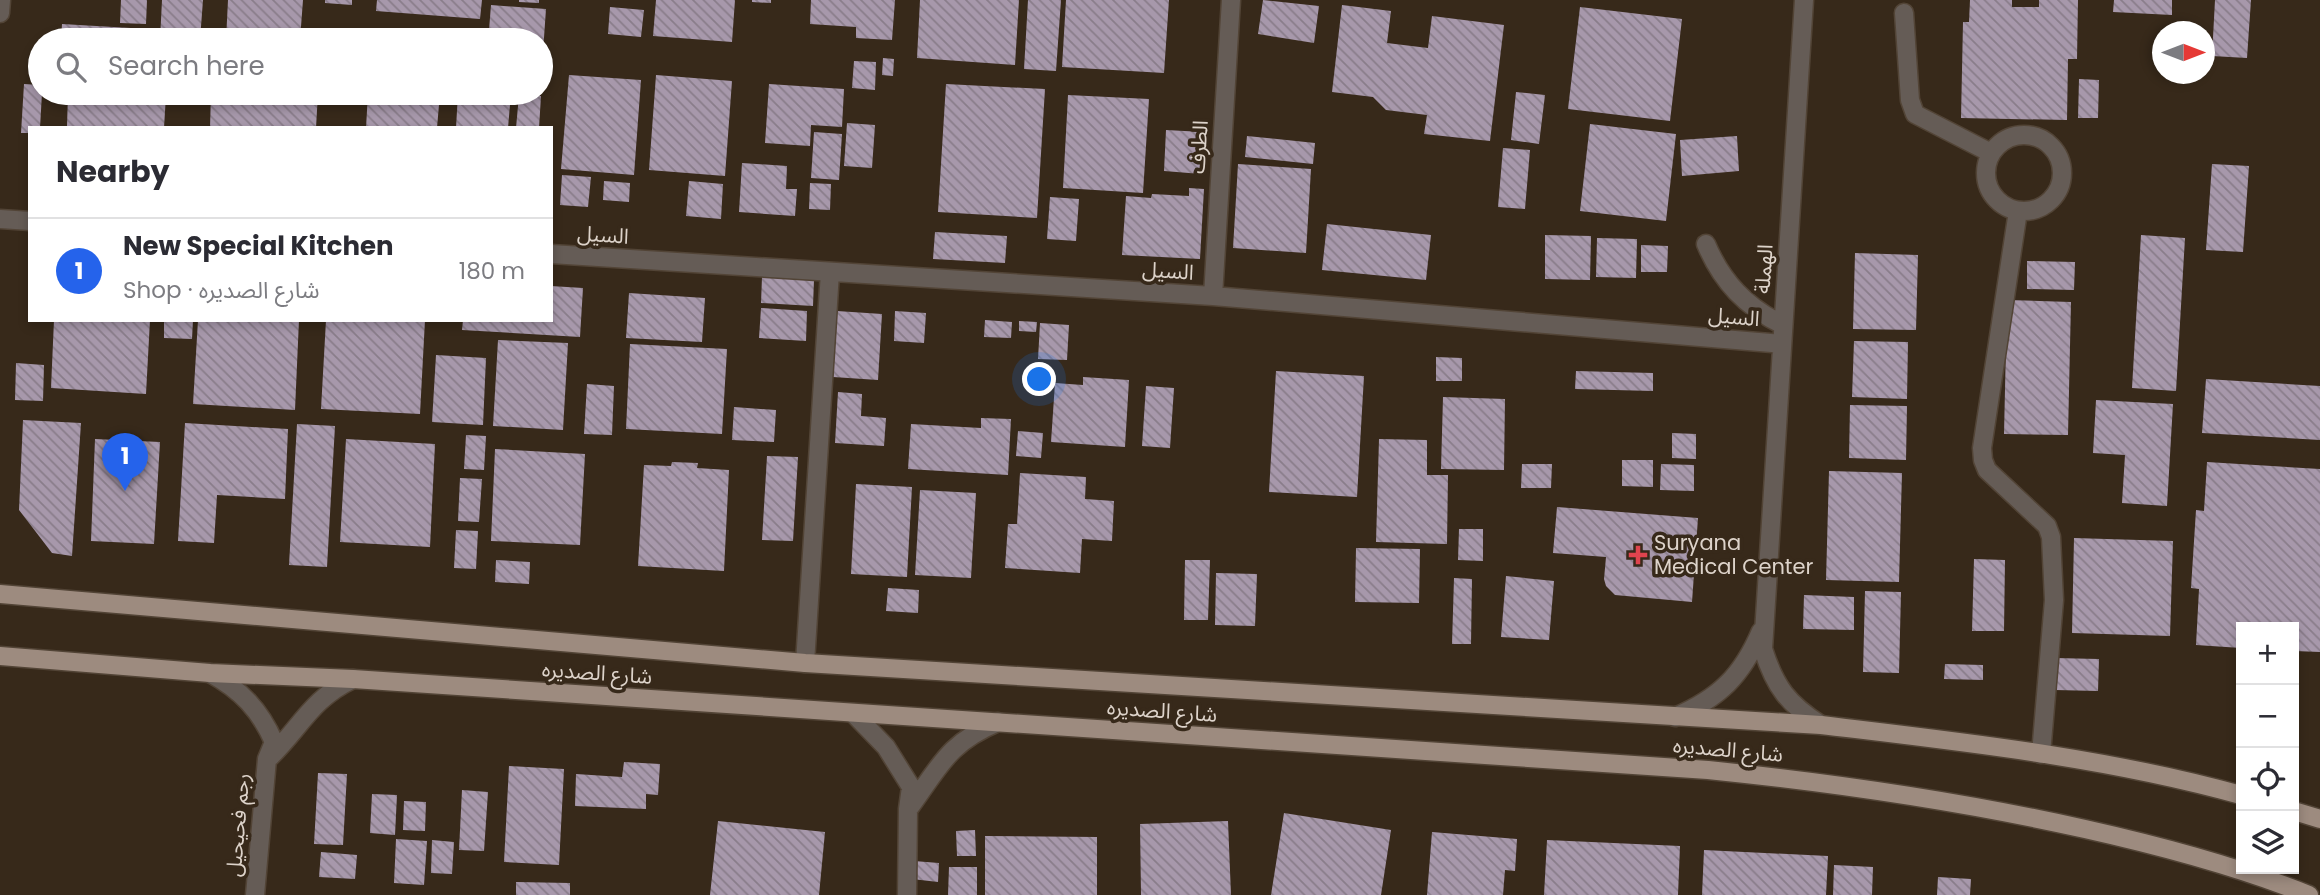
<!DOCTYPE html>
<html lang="en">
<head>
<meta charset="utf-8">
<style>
	:root { --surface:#fff; --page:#f7f7f7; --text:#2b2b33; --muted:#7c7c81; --line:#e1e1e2; --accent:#2563eb }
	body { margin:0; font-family:Poppins,"Noto Sans Arabic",sans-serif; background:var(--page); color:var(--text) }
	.controls { position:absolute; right:21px; bottom:21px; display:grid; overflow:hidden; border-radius:0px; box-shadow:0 4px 10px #0003 }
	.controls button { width:63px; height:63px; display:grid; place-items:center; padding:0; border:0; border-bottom:2px solid var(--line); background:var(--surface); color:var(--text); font:35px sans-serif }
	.compass { position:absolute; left:2152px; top:21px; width:63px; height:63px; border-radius:50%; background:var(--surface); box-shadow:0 4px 10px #0003; rotate:90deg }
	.you { position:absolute; left:1040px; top:380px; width:24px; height:24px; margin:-18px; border:5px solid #fff; border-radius:50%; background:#1a73e8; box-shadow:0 0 0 10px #1a73e833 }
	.badge { display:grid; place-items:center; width:46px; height:46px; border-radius:50%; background:var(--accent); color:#fff; font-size:23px; font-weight:700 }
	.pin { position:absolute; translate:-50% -58px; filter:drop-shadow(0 2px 4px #0008) }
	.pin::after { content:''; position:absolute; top:37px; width:24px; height:21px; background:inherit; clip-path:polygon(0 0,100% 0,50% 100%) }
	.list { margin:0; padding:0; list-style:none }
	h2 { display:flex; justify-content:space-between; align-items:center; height:91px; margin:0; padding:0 28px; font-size:30px }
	h2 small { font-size:23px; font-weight:400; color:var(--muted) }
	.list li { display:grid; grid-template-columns:46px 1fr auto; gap:21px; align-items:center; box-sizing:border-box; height:105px; padding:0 28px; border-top:2px solid var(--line) }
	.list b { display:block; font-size:26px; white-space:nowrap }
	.list p { margin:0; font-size:23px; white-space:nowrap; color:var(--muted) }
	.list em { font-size:23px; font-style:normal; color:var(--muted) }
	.icon { flex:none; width:38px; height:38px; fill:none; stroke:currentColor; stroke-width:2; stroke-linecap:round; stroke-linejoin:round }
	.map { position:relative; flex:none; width:2320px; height:895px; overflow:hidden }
	.search { position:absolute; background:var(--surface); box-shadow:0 4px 10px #0003; left:28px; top:28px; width:525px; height:77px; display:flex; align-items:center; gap:18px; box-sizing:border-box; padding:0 24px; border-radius:38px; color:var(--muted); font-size:26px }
	.panel { position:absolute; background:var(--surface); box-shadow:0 4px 10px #0003; left:28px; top:126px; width:525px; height:196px; border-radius:0px }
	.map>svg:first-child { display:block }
	.building { fill:url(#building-back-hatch) }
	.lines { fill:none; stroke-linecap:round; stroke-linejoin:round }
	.minor-casing { stroke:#524436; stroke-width:21 }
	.major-casing { stroke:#524436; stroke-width:21 }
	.minor { stroke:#655c56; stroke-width:18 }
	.major { stroke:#9d8b7f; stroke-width:18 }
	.health-dot { fill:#e0444e; stroke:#37291a; stroke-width:2.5 }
	.labels { text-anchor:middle; stroke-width:7; stroke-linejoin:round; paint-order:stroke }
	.street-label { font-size:21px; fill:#ddd3ca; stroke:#37291a }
	.poi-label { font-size:21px; fill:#ddd3ca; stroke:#37291a; text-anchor:start }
</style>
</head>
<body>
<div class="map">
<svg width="2320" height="895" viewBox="0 0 2320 895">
	<defs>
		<pattern id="building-back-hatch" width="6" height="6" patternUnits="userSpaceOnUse" patternTransform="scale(1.75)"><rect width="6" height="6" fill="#a798ab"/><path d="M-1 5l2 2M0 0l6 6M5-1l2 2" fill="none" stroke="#897d8a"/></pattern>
	</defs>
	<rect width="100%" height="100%" fill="#37291a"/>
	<path class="building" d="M121 0H147L146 24 120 23Z
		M162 0H203L200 40H160Z
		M228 0H303L300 40H226Z
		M325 0H352V5L325 3Z
		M377 0H482L480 19 376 11Z
		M519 0H539V3L519 2Z
		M656 0H735L732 42 653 36Z
		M752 0H771V3L752 2Z
		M811 0H895L892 40 856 38V27L810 24Z
		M920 0H1019L1015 65 917 58Z
		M1028 0H1061L1056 71 1024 69Z
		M1066 0H1169L1164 73 1062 67Z
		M1263 0 1319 6 1314 43 1258 34Z
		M1970 0H2012V7H2039V0H2078L2077 59H2068L2067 120 1961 118 1963 22H1969Z
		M2114 0H2172V15L2113 12Z
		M2215 0H2251L2247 58 2212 56Z
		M491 5 546 9 543 52 541 51V40H519V33L489 30Z
		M1342 5 1391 11 1387 43 1428 48 1432 16 1504 25 1490 141 1424 134 1427 115 1386 110 1373 97 1332 92Z
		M610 7 644 10 641 37 608 34Z
		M1580 7 1682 19 1670 121 1568 109Z
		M62 24 148 29 147 40H61Z
		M463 36 498 38V40H462Z
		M883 58 894 59 893 76 882 75Z
		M854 61 876 62 875 90 852 88Z
		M569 75 641 80 634 175 561 169Z
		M656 75 732 81 725 176 649 170Z
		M2079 79 2099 80 2098 118H2078Z
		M24 84 40 85V93H42L40 128H30V133H21Z
		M769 84 844 89 842 127 811 125 810 146 765 143Z
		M946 84 1045 89 1037 218 938 212Z
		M1516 92 1545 95 1539 144 1511 140Z
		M68 93 166 95 164 128 67 126Z
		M179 93H200V99L178 98Z
		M211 93H318L316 128H210Z
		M368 93H440L437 128H366Z
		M458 93H511L508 128H456Z
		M519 95 541 96 539 128H516Z
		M1068 95 1149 99 1143 193 1063 188Z
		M847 123 875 125 872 168 844 166Z
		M1590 124 1676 134 1666 221 1580 211Z
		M1166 130 1203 132 1201 174 1164 171Z
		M814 132 842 134 839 180 811 178Z
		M1247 136 1315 143 1313 164 1245 157Z
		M1737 136 1739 171 1682 176 1680 140Z
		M1503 148 1530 150 1525 209 1498 207Z
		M742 163 787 166 786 189H797L795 216 739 212Z
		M1238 164 1311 169 1306 253 1233 248Z
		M2212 164 2249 166 2243 252 2206 250Z
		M562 175 591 177 588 207 560 205Z
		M604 181 630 183 629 202 603 200Z
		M689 181 723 184 721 219 686 216Z
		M810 183 831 184 830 210 809 209Z
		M1189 188 1204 189 1200 259 1122 255 1126 196 1151 198 1152 194 1189 196Z
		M1050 197 1079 199 1076 241 1047 239Z
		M1327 224 1431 235 1426 280 1322 270Z
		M935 232 1007 236 1005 263 933 259Z
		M1545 235 1591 236 1590 280 1545 279Z
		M2141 235 2185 238 2176 391 2132 388Z
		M1597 238 1637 239 1636 278 1596 277Z
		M1641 245 1668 246 1667 272H1641Z
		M1855 253 1918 255 1916 330 1853 329Z
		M2027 261 2075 262 2074 290 2027 289Z
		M762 277 814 280 813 306 761 303Z
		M551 286 583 288 580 337 462 330 463 320H551Z
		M629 293 705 298 702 342 626 338Z
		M2007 300 2071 302 2068 435 2004 434Z
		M761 308 807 311 806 341 759 338Z
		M837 311 882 314 878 380 833 377Z
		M895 311 926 313 924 343 894 341Z
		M54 320H150L146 394 51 388Z
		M164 320H193L192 339 164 338Z
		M198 320H299L295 410 193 404Z
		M326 320H425L420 414 321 409Z
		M985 320 1012 322 1011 338 984 337Z
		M1019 321 1037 322 1036 332 1019 331Z
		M1040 323 1069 325 1067 360 1038 359Z
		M498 340 568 343 563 430 493 426Z
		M1854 341 1908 342 1907 399 1852 397Z
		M630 344 727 349 722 434 626 429Z
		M436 355 486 358 483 425 432 422Z
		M1436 357 1462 358V381H1436Z
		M16 363 44 365 43 401 15 400Z
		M1276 371 1364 376 1357 497 1269 492Z
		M1576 371 1653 373V391L1575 389Z
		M1083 377 1129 380 1125 447 1051 442 1055 383 1083 385Z
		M2206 379 2320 386V440L2202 433Z
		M587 384 614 386 612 435 584 434Z
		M1146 386 1174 388 1170 448 1142 446Z
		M838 392 862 394 861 416 886 418 884 446 835 443Z
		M1443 397 1505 399 1504 470 1441 469Z
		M2096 400 2173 404 2167 506 2122 503 2125 455 2093 453Z
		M1850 405 1907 406 1906 460 1849 458Z
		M734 407 776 410 774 442 732 440Z
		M981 418 1011 419 1008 475 908 469 911 424 981 428Z
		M23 420 81 423 72 556 52 553 19 510Z
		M185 423 288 429 285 499 217 495 214 543 178 541Z
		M297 424 335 426 327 567 289 565Z
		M1018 431 1043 433 1041 458 1016 456Z
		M1672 433 1696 434V459L1672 458Z
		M466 435 486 436 484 470 464 469Z
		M95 439 160 442 154 544 91 541Z
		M346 439 435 444 430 547 340 542Z
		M1379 439 1427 440V475H1448L1447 544 1376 542Z
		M495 449 585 454 580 545 491 541Z
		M767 456 798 457 793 541 762 540Z
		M1622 460H1653V487L1622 486Z
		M672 462 698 463 697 468 729 470 724 571 638 566 644 465 671 466Z
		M2207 462 2320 469V652L2294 651V627H2241V648L2196 645 2199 589 2191 588 2196 510 2204 511Z
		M1522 464H1552L1551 488H1521Z
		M1661 464 1694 465V491L1660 490Z
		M1829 471 1902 473 1899 582 1826 580Z
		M1020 473 1086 477 1085 499 1114 501 1112 541 1082 539 1080 573 1005 568 1008 524H1017Z
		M460 478 482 479 479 522 458 521Z
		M856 484 912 487 907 577 851 574Z
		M920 490 976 493 971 578 915 575Z
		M1557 507 1698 518 1692 602 1615 595 1606 586 1604 579 1606 557 1553 553Z
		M1459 529H1483V561L1458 560Z
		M456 530 478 531 476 569 454 568Z
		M2074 538 2173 541 2170 636 2072 633Z
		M1356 548 1420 549 1419 603 1355 602Z
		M1974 559 2005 560 2004 631H1972Z
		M496 560 530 562 529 584 495 582Z
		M1185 560H1210L1208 620H1184Z
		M1216 573 1257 574 1255 626 1215 625Z
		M1506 576 1554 581 1549 640 1501 637Z
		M1454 578 1472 579 1471 644H1452Z
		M888 588 919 590 918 613 886 611Z
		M1865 591 1901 592 1899 673 1863 672Z
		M1804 595 1854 597V630L1803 629Z
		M2055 658 2099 659 2098 691 2055 690Z
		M1945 664 1983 665V680L1944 679Z
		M624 762 660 764 658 795 646 794V809L575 806 576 774 622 777Z
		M509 766 564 769 559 865 504 862Z
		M318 773 347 774 343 845 314 844Z
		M462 790 488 792 484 851 459 850Z
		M372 794 397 795 395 835 370 833Z
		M404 801 426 802 425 831 403 830Z
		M1284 813 1391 830 1381 895H1271Z
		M718 821 825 832 819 895H710Z
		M1228 821 1231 895H1141L1140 824Z
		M975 830 976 856H957L956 831Z
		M1432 832 1517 839 1515 871 1505 870 1503 895H1427Z
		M985 836 1097 837V895H985Z
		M396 839 427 841 424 885 394 883Z
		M432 840 454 842 452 874 431 873Z
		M1547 840 1680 846 1678 895H1544Z
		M1704 850 1828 856 1826 895H1702Z
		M321 852 357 855 355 879 319 877Z
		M914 861 939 863 938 882 912 879Z
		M1834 865 1873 867 1872 895H1833Z
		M949 867H977V895H948Z
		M1938 877 1971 879 1970 895H1937Z
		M516 882 570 883V895H516Z"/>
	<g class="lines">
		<defs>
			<path id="minor" d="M1804 0 1763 649C1775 687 1788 704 1821 725
				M0 13 1 0
				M1904 13 1910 100 1915 114 1991 153
				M1986 173a38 38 0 1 1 76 0a38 38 0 1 1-76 0Z
				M2018 211 1982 448 1983 460 1987 470 2047 526 2051 537 2054 600 2041 754
				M0 219 30 221
				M1706 244C1722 282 1746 307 1783 325
				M551 254 1213 296 1782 344
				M1213 296 1231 0
				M805 663 830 272
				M210 673C241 690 260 710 274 742L267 759 255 895
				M853 713 886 747 911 787 908 809 907 895
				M1675 717C1719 698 1742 676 1761 631
				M270 757C301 727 311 699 353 679
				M910 807C940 766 948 743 998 722"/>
			<path id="major" d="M0 594 805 663 1821 725C1962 742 2104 757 2241 795
				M0 656 210 673 353 679 1708 770C1835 783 1960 801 2085 829 2161 846 2237 866 2309 895
				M2294 811 2320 819"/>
		</defs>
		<use href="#minor" class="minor-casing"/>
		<use href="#major" class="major-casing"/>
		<use href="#minor" class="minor"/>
		<use href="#major" class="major"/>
	</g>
	<path class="health-dot" d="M1634.5 544.5h7v7h7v7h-7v7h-7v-7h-7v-7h7z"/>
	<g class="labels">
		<g class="street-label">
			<text transform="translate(1199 147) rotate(-86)" y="7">الطرف</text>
			<text transform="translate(603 235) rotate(4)" y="7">السيل</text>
			<text transform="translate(1764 269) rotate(-86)" y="7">الهملة</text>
			<text transform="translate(1168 271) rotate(4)" y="7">السيل</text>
			<text transform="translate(1734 317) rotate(5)" y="7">السيل</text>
			<text transform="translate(597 673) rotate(4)" y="7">شارع الصديره</text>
			<text transform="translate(1162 711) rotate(4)" y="7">شارع الصديره</text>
			<text transform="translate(1728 750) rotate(5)" y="7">شارع الصديره</text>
			<text transform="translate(238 825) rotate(-85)" y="7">رجم فحيحيل</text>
		</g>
		<g class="poi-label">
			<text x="1654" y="550">Suryana<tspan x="1654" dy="24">Medical Center</tspan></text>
		</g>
	</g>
</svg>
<div class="controls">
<button>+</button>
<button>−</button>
<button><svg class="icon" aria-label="locate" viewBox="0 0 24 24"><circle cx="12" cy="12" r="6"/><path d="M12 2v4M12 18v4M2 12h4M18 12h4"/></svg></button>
<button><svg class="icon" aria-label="layers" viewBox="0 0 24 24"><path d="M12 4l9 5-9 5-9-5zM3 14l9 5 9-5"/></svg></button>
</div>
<svg class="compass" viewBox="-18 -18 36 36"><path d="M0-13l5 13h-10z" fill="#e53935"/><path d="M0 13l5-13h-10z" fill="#7c7c81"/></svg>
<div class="you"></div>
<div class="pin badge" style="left:125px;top:491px">1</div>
<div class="search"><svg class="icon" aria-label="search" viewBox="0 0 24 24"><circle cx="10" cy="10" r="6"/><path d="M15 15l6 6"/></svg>Search here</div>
<section class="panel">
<h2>Nearby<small></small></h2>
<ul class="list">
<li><span class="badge">1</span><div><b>New Special Kitchen</b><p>Shop · شارع الصديره</p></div><em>180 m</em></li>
</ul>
</section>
</div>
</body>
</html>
